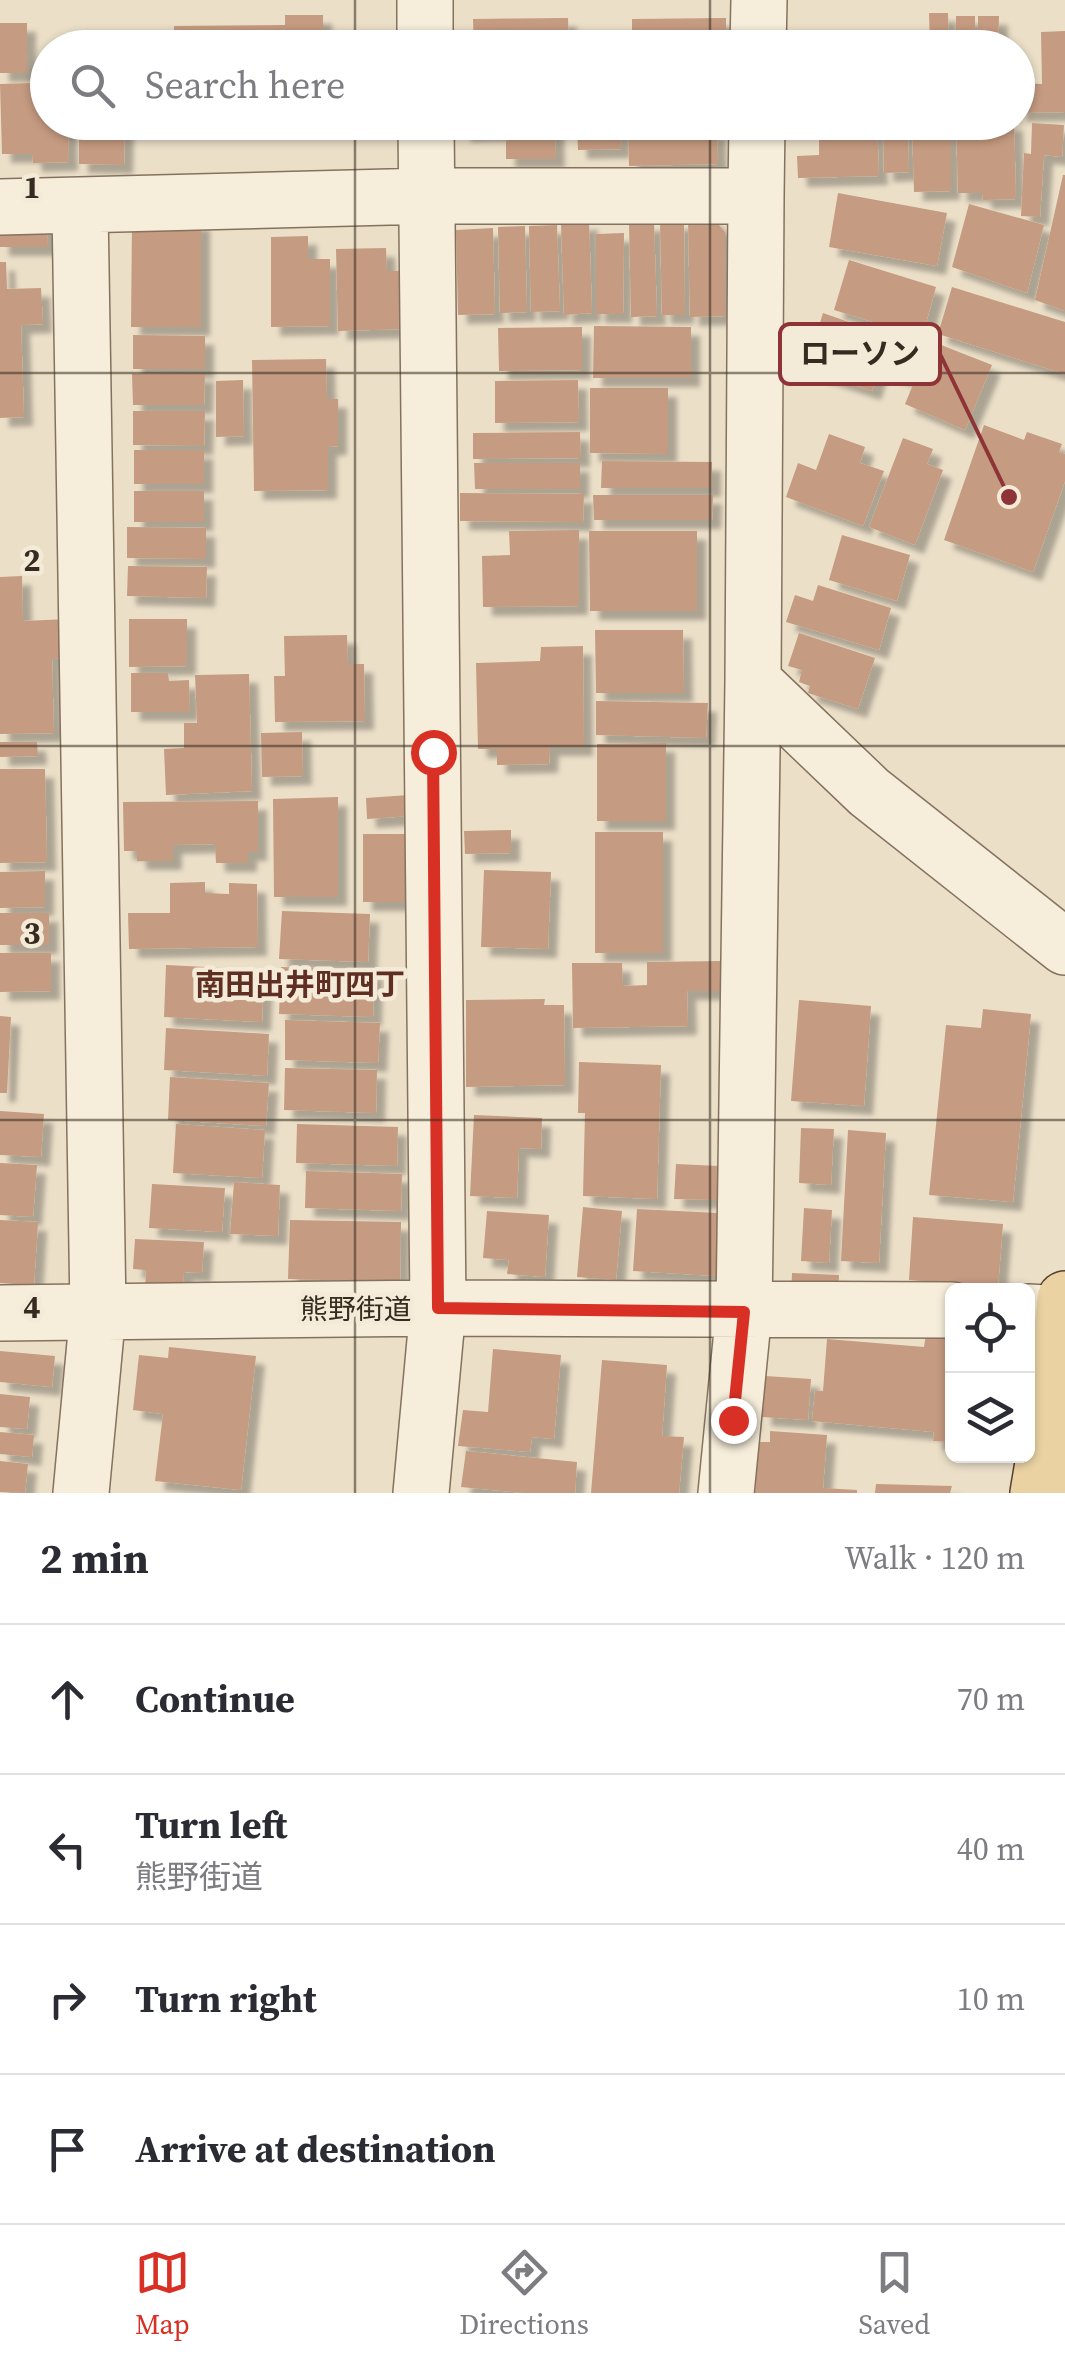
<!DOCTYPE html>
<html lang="en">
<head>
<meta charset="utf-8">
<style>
	:root { --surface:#fff; --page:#f7f7f7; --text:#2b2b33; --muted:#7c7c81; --line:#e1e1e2; --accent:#d93025 }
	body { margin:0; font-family:"Source Serif 4","Noto Sans JP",serif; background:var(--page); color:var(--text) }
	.controls { position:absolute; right:30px; bottom:30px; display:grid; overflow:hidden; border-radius:15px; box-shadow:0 2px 8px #0004 }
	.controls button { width:90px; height:90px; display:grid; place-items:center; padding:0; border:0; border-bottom:2px solid var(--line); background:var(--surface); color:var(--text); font:50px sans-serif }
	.stop { position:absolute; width:30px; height:30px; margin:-22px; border:8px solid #d93025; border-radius:50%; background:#fff }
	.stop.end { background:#d93025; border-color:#fff; box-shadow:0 2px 10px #0008 }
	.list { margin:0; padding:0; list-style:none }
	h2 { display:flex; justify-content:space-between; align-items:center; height:130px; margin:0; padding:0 40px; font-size:42px }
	h2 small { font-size:32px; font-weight:400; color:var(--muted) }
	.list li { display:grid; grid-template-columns:65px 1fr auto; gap:30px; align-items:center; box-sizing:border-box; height:150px; padding:0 40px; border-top:2px solid var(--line) }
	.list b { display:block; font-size:38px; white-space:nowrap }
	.list p { margin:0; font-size:32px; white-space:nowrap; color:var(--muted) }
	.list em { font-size:32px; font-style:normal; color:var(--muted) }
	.icon { flex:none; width:55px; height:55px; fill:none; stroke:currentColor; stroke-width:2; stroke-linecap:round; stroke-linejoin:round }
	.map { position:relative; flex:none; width:1065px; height:1493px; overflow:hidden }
	.search { position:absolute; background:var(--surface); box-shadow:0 2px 8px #0004; left:30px; right:30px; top:30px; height:110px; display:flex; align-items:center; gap:25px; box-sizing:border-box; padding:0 35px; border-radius:55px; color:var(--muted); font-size:38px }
	.sheet { height:730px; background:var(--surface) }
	nav { display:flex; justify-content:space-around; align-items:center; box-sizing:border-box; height:140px; border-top:2px solid var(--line); background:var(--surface); font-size:28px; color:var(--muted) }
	nav a { display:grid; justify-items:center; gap:5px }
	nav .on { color:var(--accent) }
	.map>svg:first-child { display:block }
	.building { fill:#c59b81; filter:url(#shadow) }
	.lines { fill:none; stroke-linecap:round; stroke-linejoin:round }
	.minor-casing { stroke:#85725e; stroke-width:58 }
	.major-casing { stroke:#534032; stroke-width:58 }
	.minor { stroke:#f6edda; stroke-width:55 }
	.major { stroke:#ead2a3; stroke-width:55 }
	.route { stroke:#d93025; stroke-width:12 }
	.grid { fill:none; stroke:#372b21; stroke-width:2.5; stroke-opacity:0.55 }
	.labels { text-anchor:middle; stroke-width:9; stroke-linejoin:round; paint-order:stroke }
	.street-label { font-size:28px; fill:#372b21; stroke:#f3ead7 }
	.neighbourhood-label { font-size:30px; font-weight:bold; fill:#5f2f24; stroke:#f3ead7 }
	.grid-label { font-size:32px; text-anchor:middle; font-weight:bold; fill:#372b21; stroke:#f3ead7; stroke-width:9; stroke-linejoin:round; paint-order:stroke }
	.leader { fill:none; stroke:#8e3437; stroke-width:4 }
	.callout-dot { fill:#8e3437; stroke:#f3ead7; stroke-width:4 }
	.callout { fill:#f3ead7; stroke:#8e3437; stroke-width:4 }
	.callout-label { font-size:30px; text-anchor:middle; font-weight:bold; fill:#372b21 }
</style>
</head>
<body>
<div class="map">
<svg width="1065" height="1493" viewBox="0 0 1065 1493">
	<defs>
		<filter id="shadow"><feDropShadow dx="9" dy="9" stdDeviation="2.5" flood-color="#0004"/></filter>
	</defs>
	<rect width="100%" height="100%" fill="#ebdfc8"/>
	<path class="building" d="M929 13H948L949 48H930Z
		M285 15H323V48H174V26L285 25Z
		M956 16H975V48H956Z
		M978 16H999L998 48H978Z
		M568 18 569 48H474L473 19Z
		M726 18V48H632V19Z
		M0 23H27V73H0Z
		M1065 31V112L1018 113V83L1042 84 1041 32Z
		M30 83 31 90H48V122H68L69 162 33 163 32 154H2L0 84Z
		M79 122H125L124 165 79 164Z
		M461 122H555L556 159H506V132L462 133Z
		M577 122H621L622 149 578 150Z
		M819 122H877L879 176 798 178 797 156 819 155Z
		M883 122H908L909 172 884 173Z
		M912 122H951V191L914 192Z
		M956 122H1014L1016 199 983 200 982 193H958Z
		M1032 123 1064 125 1062 157 1044 155 1040 217 1021 216 1024 153 1031 154Z
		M717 129 718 164 629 166 628 131Z
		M1063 175H1065V311L1035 300Z
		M838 193 947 213 937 266 829 247Z
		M969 204 1044 225 1027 293 952 267Z
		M712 217 725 232V316L690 317 688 218Z
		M47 221 48 247H0V222Z
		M132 221H201V327H131Z
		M589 221 592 313 564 315 561 223Z
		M660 221H684L685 315H662Z
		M654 222 657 316 631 317 629 223Z
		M557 225 560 311 531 312 529 226Z
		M525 226 527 312 500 313 498 227Z
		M493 228 495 314 458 315 456 230Z
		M624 233 623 314H596V234Z
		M308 236V259H330V326L271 327V237Z
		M386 248 387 271H403L404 329 338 331 336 249Z
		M849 260 936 287 922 337 834 310Z
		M0 262H6L7 289 41 288 43 324 21 325 24 417 0 418Z
		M952 287 1065 322V374L938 334Z
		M823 313 917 346 906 379 879 369 872 391 817 373 825 353 812 349Z
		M594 326 691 327V378H593Z
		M582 327V370L499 371 498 328Z
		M133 335 205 336V369H133Z
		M931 341 992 365 965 430 905 404Z
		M326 359 327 399H338V446L328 447V490L254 491 252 360Z
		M205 373 204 405H133L132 374Z
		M243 380 244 436 216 437V381Z
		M578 380 579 422 495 423V381Z
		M590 388H668V454L590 453Z
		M133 411H205L204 446 133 445Z
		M984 425 1024 440 1027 432 1062 444 1059 452 1065 454V481L1033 572 944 540Z
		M580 432 581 458 473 459V433Z
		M829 434 865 447 860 463 884 471 863 526 786 497 798 463 816 470Z
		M903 438 933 449 927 464 943 470 915 545 869 527Z
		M134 450H204V484H134Z
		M602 461 712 462V488H601Z
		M474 463H580V489H475Z
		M134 491H204V522H134Z
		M460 493 584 494 583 522 460 521Z
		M593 495H713L712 520H594Z
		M127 527 206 528V559L127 558Z
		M579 530V606L483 607 482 556 510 555 509 531Z
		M589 531H697V611H590Z
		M842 535 910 555 897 601 829 580Z
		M128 566 207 567 206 598 127 596Z
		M22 576 23 621 69 619V658L52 659 54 733 0 734V577Z
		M818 585 891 608 879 650 786 622 795 595 813 601Z
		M129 619H187V666L129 667Z
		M595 630H683L684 693H596Z
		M799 633 875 658 858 709 808 693 810 686 799 682 802 670 788 666Z
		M347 635 348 664H364L365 721 275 722 274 676H285L284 636Z
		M583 646 584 747H550L549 764 497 765V749H478L476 663 540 661 541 647Z
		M131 673H168L169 681 189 680 190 712H131Z
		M249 674 252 791 166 795 164 749 184 748V723H197L195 675Z
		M596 701 708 703 706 738 596 735Z
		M302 732 303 776 262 777 261 733Z
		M0 742H37L38 756 0 757Z
		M666 743V821H597V744Z
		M0 769H45L47 862 0 863Z
		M409 795 410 816 367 819 366 798Z
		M338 797V897H274L273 799Z
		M258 801V852H248V863H216L215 844 173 845V861H137V851H124L123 802Z
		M511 830V853L465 854 464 831Z
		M595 832H663V953H595Z
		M363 834H411V902H363Z
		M484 870 551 872 548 949 481 947Z
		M45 871V907L0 908V872Z
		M205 882V893L229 894V883L257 884 258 947 129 949 128 913H170V883Z
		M282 911 370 914 368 962 279 959Z
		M0 913H49V945H0Z
		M0 953H51V991L0 992Z
		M724 961 725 991H687L688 1026 573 1028 572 963H622L623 986 647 985V962Z
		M166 965 264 970 262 1022 164 1017Z
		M281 967 374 970 373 1017 279 1014Z
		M545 999 544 1005H564L565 1085 466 1087V1000Z
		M799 1000 871 1006 864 1106 791 1101Z
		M983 1009 1031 1014 1013 1202 929 1195 946 1025 981 1028Z
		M0 1016 11 1017 7 1093H0Z
		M285 1020 380 1023 378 1063 285 1060Z
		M166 1028 269 1034 267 1076 164 1070Z
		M579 1062 661 1065 657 1199 583 1196 585 1113H578Z
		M285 1068 377 1070 376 1113 284 1110Z
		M170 1077 269 1083 266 1126 168 1120Z
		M0 1111 44 1114 41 1157 0 1155Z
		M474 1115 542 1118 541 1149 519 1148 517 1198 470 1196Z
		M176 1124 265 1130 262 1178 173 1173Z
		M297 1124 398 1127 397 1166 296 1163Z
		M801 1128 834 1129 831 1185 799 1183Z
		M848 1130 886 1133 879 1263 841 1261Z
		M0 1163 37 1165 33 1217 0 1215Z
		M676 1164 719 1166 718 1200 674 1199Z
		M306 1171 402 1174 401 1211 305 1208Z
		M234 1182 280 1185 278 1236 230 1234Z
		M152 1184 225 1188 222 1232 149 1228Z
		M583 1207 622 1211 616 1280 577 1277Z
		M804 1208 832 1210 829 1263 801 1261Z
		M637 1209 718 1213 716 1276 633 1271Z
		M487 1211 549 1215 545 1277 507 1274 509 1260 483 1258Z
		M913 1217 1003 1224 998 1286 909 1280Z
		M0 1220 38 1222 34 1285 0 1283Z
		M290 1220 401 1222 400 1282 288 1279Z
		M135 1239 204 1242 202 1273 184 1272 183 1293 145 1291 146 1270 133 1269Z
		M792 1273 839 1275 838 1299 791 1297Z
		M926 1334 952 1336V1442L933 1441 934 1432 812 1421 815 1391H823L827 1339 924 1347Z
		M169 1347 256 1356 241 1490 155 1481 163 1414 133 1410 139 1355 168 1358Z
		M493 1349 561 1355 554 1439 532 1437 530 1452 458 1446 463 1410 488 1412Z
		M0 1351 55 1356 52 1387 0 1382Z
		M602 1360 667 1365 662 1436 684 1437 679 1493H591Z
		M765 1376 811 1379 808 1420 762 1417Z
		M0 1394 30 1397 27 1429 0 1427Z
		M770 1431 827 1435 823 1488 857 1490V1493H755L758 1442H770Z
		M0 1432 34 1435 32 1457 0 1454Z
		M466 1451 577 1462 575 1493H524L461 1487Z
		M0 1461 28 1464 25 1493 0 1492Z
		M876 1484 952 1486 950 1493H875Z"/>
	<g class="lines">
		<defs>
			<path id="minor" d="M425 48V0
				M758 48 759 0
				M756 196 757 122
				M0 207 428 196H756L753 681 869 792 1065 947
				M80 207 98 1311 81 1493
				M1028 1312 1064 1314
				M0 1313 438 1308 952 1310
				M421 1493 438 1308 426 122
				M726 1493 744 1311 753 681"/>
			<path id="major" d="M1038 1493 1056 1386 1065 1299"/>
		</defs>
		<use href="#minor" class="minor-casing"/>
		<use href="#major" class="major-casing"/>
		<use href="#minor" class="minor"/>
		<use href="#major" class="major"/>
	</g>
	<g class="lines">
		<path class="route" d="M433 752 438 1308 744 1312 733 1420"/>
	</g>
	<path class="grid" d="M355 0V48M710 0V48M355 122V1493M710 122V1493M0 373H1065M0 746H1065M0 1120H1065"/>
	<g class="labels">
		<g class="street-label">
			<text x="356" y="1319">熊野街道</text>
		</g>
		<g class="neighbourhood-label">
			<text x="300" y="995">南田出井町四丁</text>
		</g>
	</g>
	<g class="grid-label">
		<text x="32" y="198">1</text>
		<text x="32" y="571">2</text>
		<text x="32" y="944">3</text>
		<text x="32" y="1318">4</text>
	</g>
	<path class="leader" d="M1009 497L940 354"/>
	<circle class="callout-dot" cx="1009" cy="497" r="10"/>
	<rect class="callout" x="780" y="324" width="160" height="60" rx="10"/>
	<g class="callout-label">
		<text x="860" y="364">ローソン</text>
	</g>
</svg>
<div class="controls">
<button><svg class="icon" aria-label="locate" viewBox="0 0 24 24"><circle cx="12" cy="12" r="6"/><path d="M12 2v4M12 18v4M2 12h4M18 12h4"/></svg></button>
<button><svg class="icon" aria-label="layers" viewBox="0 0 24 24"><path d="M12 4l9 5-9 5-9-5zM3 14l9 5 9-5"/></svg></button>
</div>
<div class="stop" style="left:433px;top:752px"></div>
<div class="stop end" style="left:733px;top:1420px"></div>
<div class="search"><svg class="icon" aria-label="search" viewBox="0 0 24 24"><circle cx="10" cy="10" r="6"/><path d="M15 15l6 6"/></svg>Search here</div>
</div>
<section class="sheet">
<h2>2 min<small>Walk · 120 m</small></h2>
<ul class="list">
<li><svg class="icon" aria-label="ahead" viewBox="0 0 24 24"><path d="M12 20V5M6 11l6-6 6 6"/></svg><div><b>Continue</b></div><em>70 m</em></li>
<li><svg class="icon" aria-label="left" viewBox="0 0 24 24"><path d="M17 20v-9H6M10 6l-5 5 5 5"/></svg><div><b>Turn left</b><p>熊野街道</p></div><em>40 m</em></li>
<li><svg class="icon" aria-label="right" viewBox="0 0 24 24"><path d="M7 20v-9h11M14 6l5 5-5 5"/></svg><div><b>Turn right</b></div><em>10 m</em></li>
<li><svg class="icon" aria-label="arrive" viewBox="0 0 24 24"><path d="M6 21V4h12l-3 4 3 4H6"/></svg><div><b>Arrive at destination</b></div></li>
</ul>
</section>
<nav>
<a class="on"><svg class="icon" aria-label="map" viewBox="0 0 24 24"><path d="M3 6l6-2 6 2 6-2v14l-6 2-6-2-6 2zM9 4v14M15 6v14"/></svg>Map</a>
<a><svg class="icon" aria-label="directions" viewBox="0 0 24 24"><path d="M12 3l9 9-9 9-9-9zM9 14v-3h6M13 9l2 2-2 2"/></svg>Directions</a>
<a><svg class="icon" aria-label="saved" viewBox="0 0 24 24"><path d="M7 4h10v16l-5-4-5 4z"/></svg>Saved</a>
</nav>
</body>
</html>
